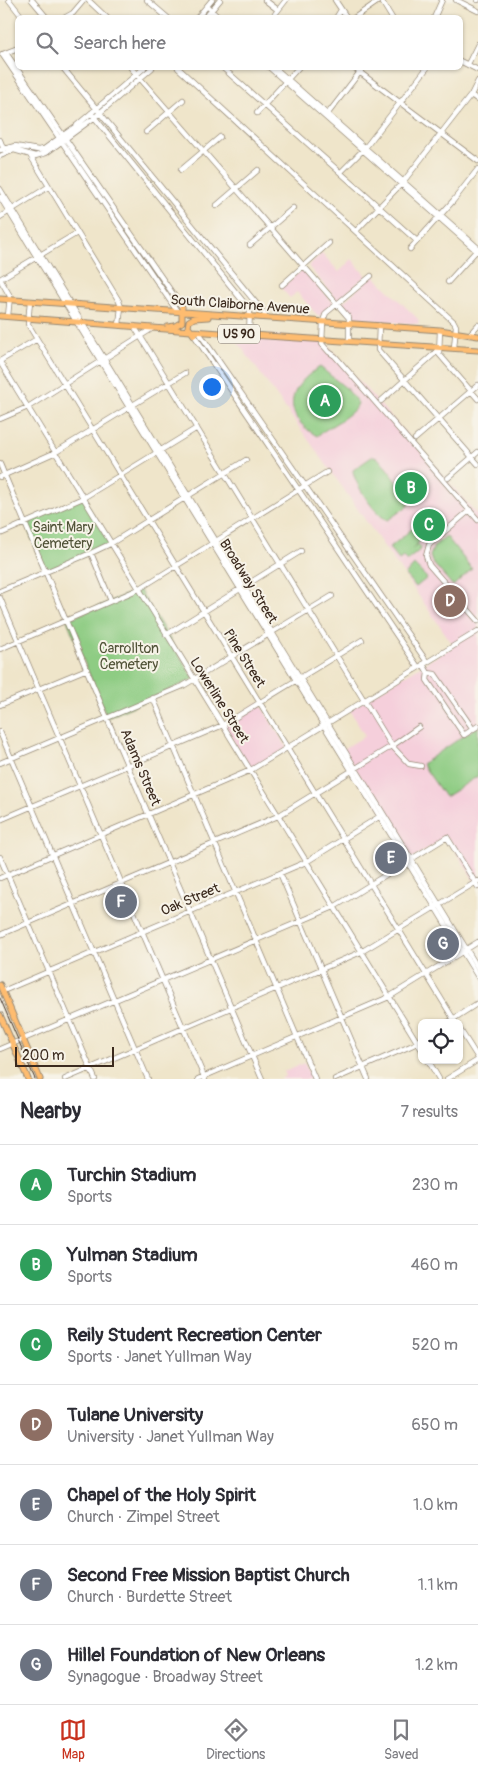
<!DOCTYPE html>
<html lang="en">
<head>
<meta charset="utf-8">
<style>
	:root { --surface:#fff; --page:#f2f2f3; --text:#2b2b33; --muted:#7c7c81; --line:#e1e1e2; --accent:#c8321e }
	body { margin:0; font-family:Pangolin,sans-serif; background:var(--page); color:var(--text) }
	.controls { position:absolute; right:15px; bottom:15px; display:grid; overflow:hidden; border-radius:8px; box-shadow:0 1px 4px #0004 }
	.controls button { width:45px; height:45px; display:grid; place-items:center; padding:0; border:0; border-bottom:1px solid var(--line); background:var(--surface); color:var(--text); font:25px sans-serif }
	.scale { position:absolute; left:15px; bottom:12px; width:99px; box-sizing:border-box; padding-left:5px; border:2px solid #3b2a1e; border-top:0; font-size:14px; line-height:18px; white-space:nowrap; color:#3b2a1e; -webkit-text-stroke:4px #f7f3e8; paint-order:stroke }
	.you { position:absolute; left:211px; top:386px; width:18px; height:18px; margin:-12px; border:4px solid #fff; border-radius:50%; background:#1a73e8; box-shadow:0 0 0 8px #1a73e833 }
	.badge { display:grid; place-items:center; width:32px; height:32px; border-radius:50%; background:var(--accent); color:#fff; font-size:16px; font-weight:700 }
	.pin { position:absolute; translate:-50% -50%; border:2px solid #fff; box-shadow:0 1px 5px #0006 }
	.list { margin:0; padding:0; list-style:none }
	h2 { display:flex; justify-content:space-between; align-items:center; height:65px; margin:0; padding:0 20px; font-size:21px }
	h2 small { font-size:16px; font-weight:400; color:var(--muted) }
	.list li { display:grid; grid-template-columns:32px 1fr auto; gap:15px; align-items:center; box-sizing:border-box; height:80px; padding:0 20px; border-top:1px solid var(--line) }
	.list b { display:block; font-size:19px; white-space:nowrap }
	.list p { margin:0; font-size:16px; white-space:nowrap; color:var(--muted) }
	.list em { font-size:16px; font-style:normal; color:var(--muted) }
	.icon { flex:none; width:28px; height:28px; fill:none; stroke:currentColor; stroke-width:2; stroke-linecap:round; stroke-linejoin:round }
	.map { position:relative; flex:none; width:478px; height:1079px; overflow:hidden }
	.search { position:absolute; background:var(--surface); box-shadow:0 1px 4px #0004; left:15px; right:15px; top:15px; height:55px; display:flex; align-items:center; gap:12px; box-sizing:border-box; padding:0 18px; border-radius:8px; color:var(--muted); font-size:19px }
	.sheet { height:625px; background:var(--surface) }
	nav { display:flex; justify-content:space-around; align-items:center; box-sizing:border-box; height:70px; border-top:1px solid var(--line); background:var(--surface); font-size:14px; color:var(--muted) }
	nav a { display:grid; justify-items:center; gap:2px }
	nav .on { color:var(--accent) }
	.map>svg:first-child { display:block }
	.built { fill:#f5cfdb }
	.green { fill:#8ecc83; stroke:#647b50 }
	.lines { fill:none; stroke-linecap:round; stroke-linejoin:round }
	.minor-casing { stroke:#958874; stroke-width:6 }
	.major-casing { stroke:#958874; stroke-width:7 }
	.minor { stroke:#fff; stroke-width:4.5 }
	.major { stroke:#febc70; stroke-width:5 }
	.tram { stroke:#3b2a1e; stroke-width:1 }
	.labels { text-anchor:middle; stroke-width:4; stroke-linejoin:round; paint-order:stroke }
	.shield { fill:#f7f3e8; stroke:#73665b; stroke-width:1 }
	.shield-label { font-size:12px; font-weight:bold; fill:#3b2a1e }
	.street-label { font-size:14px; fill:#3b2a1e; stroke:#f7f3e8 }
	.park-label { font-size:14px; fill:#505237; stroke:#f7f3e8 }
</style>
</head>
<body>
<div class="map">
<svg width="478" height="1079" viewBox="0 0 478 1079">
	<rect width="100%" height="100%" fill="#f7f3e8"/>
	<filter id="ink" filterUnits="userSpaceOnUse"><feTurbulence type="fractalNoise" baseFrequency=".02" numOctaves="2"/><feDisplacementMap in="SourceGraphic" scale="10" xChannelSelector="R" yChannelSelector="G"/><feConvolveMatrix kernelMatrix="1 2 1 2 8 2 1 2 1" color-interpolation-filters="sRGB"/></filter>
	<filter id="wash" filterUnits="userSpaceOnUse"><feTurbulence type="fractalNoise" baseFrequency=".0096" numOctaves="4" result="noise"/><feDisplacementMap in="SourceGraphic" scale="20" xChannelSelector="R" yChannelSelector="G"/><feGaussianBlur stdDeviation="1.12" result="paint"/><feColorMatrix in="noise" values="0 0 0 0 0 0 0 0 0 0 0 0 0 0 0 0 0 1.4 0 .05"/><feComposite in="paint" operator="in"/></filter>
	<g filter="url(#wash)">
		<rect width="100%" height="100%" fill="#efe5ca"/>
		<path class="built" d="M322 253 339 272 352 259 366 276 339 300H337L308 266Z
			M303 269 333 302V305L320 316 317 315 297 292 290 298 281 288Z
			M373 275 418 319 419 324 355 320 341 304Z
			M231 333 322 339 478 515V881L475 882 447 837 411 859 343 749 365 736 349 709 454 646 328 467Z
			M259 702 287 748 251 770 223 725Z
			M304 1063 312 1079H279L286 1076 284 1071Z"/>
		<path class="green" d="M320 367 347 389 358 403C355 415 327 427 317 436 281 415 287 387 320 367Z
			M373 456 377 457C390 471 400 485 409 503V505L388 520C377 518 353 482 353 470Z
			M83 498 110 544 46 571 25 523Z
			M413 528 422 539 412 549 418 544 422 548 407 561 403 557 399 560 389 548Z
			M446 536 472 569 453 586 432 562 430 556 434 546Z
			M414 565 427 578 416 587 405 575Z
			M139 589 194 679 107 718 67 620Z
			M478 726V776L445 797 422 764Z"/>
	</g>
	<g filter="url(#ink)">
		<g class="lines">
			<defs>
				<path id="minor" d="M9 0 23 18
					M32 0 47 18
					M88 0 107 18
					M147 0 168 18
					M265 0 278 10
					M335 0 347 18
					M381 0 392 18
					M456 0 478 11
					M477 0H478
					M209 8 219 18
					M64 18 73 13 84 0
					M197 18 212 0
					M205 18 220 0
					M272 18 286 0
					M336 18 341 10
					M354 18 380 0
					M434 18 442 0
					M5 53 18 48
					M6 53 182 307
					M2 54 177 311
					M460 61 478 70
					M468 64 478 44
					M63 68 265 314 264 317
					M131 68 349 318V341
					M178 68 454 322 456 326 454 348
					M223 68 417 241
					M270 68 478 252
					M275 68 478 248
					M354 68 478 161
					M471 95 478 100
					M91 113 250 310 249 334
					M257 113 298 68
					M326 116 363 68
					M146 132 183 100
					M0 140 4 150
					M0 150 15 146 38 150 44 149 76 126 144 68
					M30 155 119 301 121 307 119 325
					M0 156 14 150 35 156 46 153 95 117 152 68
					M181 170 220 137
					M341 172 365 148 427 68
					M0 189 478 968
					M0 197 478 977
					M216 206 258 170
					M0 217 48 187
					M356 231 403 182 471 95 478 81
					M250 245 293 208
					M410 249 453 201 478 169
					M371 276 326 313 323 321 322 344 329 352 335 356 478 520
					M0 279 77 233
					M0 279 10 296 8 316
					M448 282 477 250
					M282 285 329 243
					M30 301 28 324 37 339 456 1023
					M379 325 378 350 478 464
					M134 326 392 746 409 764 421 766
					M440 330 439 354 478 399
					M198 331 427 662
					M194 335 418 667
					M469 335 478 325
					M0 361 37 339
					M0 362 422 1050
					M381 401 434 354 439 348
					M0 419 28 407 153 328
					M415 439 478 385
					M0 464 107 718 262 1079
					M0 477 56 452 185 373
					M448 478 478 452
					M470 510 429 545 426 556 429 565 478 621
					M0 534 83 498 197 428
					M91 553 111 601
					M0 591 91 553 110 544 246 460
					M0 598 205 1079
					M166 635 301 551
					M0 649 139 589 327 472
					M423 664 428 673 427 680 464 735 478 726
					M428 673 435 674 473 729
					M153 698 315 1079
					M0 705 87 669
					M0 732 148 1079
					M0 763 183 686 332 596
					M0 820 223 725 362 640
					M0 857 95 1079
					M280 873 368 1079
					M0 878 251 770 478 631
					M0 935 278 816 392 746 419 727
					M3 991 306 862 382 815
					M447 1023 478 1003
					M459 1028 478 1058
					M0 1049 334 907 447 837 478 887
					M428 1060 439 1079
					M65 1079 361 952 478 881
					M198 1079 389 997 478 942
					M335 1079 413 1045 422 1038
					M447 1079 478 1060"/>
				<path id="major" d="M0 299 440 330 478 336
					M0 316 191 331 478 350
					M168 327 175 326 182 322V307
					M194 335 188 327 189 321 194 318 208 317
					M0 985 40 1079
					M0 1015 28 1079"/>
			</defs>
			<use href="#minor" class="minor-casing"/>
			<use href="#major" class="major-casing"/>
			<use href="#minor" class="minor"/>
			<use href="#major" class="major"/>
			<path class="tram" d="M0 998 35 1079"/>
		</g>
	</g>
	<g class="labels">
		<rect class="shield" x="218" y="324.5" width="42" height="19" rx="4"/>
		<g class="shield-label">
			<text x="239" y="338">US 90</text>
		</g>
		<g class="street-label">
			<text transform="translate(240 304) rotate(4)" y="5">South Claiborne Avenue</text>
			<text transform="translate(249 581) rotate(58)" y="5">Broadway Street</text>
			<text transform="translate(245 658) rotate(58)" y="5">Pine Street</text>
			<text transform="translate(220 700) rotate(58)" y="5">Lowerline Street</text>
			<text transform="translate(141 767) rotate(67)" y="5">Adams Street</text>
			<text transform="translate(190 899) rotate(-23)" y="5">Oak Street</text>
		</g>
		<g class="park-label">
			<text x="63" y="532">Saint Mary<tspan x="63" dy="16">Cemetery</tspan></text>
			<text x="129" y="653">Carrollton<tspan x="129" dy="16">Cemetery</tspan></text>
		</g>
	</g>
</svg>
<div class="controls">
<button><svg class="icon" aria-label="locate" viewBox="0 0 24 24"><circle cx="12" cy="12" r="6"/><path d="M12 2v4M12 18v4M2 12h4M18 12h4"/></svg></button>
</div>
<div class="scale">200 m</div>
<div class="you"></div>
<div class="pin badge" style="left:325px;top:401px;background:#2e9e5b">A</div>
<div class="pin badge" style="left:411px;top:488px;background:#2e9e5b">B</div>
<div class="pin badge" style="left:429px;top:525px;background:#2e9e5b">C</div>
<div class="pin badge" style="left:450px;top:601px;background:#8d6e63">D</div>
<div class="pin badge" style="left:391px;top:858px;background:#6b7280">E</div>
<div class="pin badge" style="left:121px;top:902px;background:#6b7280">F</div>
<div class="pin badge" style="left:443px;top:944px;background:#6b7280">G</div>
<div class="search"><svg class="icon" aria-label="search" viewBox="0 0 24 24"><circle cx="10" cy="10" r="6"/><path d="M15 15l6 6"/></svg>Search here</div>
</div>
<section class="sheet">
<h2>Nearby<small>7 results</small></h2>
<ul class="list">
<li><span class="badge" style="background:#2e9e5b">A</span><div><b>Turchin Stadium</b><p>Sports</p></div><em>230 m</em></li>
<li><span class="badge" style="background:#2e9e5b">B</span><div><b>Yulman Stadium</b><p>Sports</p></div><em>460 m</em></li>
<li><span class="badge" style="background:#2e9e5b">C</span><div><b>Reily Student Recreation Center</b><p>Sports · Janet Yullman Way</p></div><em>520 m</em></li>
<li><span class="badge" style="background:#8d6e63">D</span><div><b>Tulane University</b><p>University · Janet Yullman Way</p></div><em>650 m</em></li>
<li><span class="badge" style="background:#6b7280">E</span><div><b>Chapel of the Holy Spirit</b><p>Church · Zimpel Street</p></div><em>1.0 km</em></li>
<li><span class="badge" style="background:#6b7280">F</span><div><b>Second Free Mission Baptist Church</b><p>Church · Burdette Street</p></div><em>1.1 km</em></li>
<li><span class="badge" style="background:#6b7280">G</span><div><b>Hillel Foundation of New Orleans</b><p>Synagogue · Broadway Street</p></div><em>1.2 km</em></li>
</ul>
</section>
<nav>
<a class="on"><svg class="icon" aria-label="map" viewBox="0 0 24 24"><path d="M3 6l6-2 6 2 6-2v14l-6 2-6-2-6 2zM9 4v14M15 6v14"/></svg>Map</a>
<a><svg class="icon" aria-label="directions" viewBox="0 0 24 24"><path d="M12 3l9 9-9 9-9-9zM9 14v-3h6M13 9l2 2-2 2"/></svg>Directions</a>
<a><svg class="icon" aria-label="saved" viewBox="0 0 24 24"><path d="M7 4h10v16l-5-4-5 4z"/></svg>Saved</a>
</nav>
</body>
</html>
